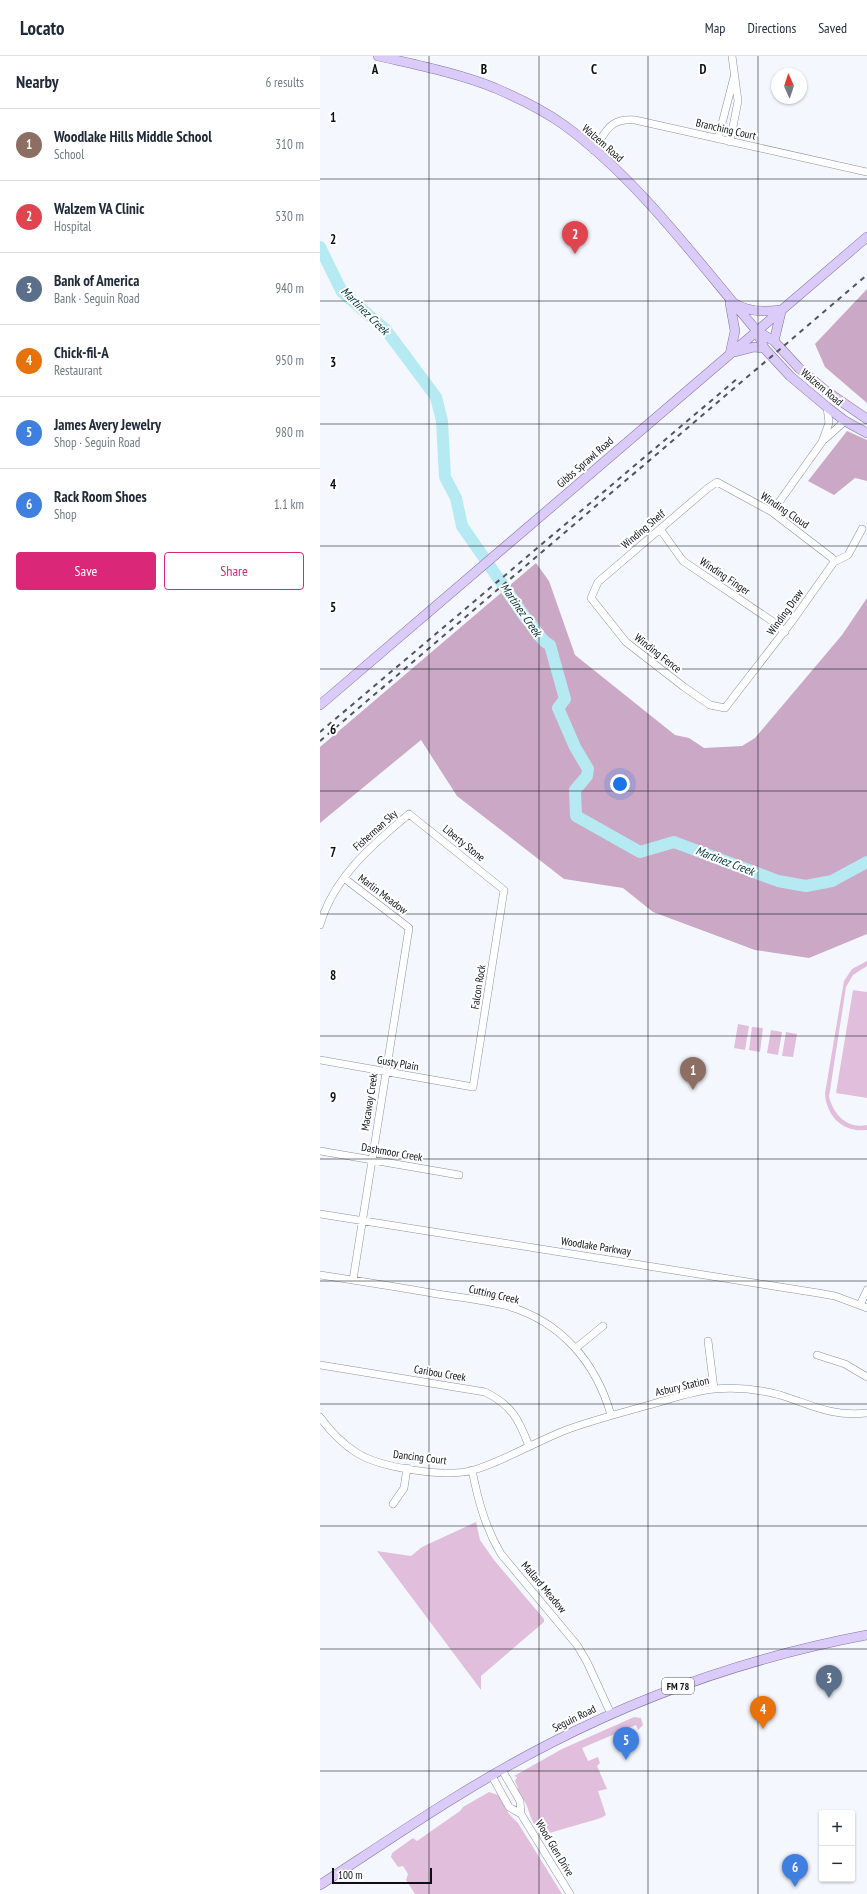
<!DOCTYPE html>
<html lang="en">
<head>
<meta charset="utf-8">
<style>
	:root { --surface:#fff; --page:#f6f6f7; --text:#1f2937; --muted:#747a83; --line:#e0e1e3; --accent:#db2777 }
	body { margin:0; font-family:"PT Sans Narrow",sans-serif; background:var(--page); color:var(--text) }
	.controls { position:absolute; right:12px; bottom:12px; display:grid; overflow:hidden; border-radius:4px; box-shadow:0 1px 3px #0004 }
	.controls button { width:36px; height:36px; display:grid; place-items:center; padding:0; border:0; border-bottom:1px solid var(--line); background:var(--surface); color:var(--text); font:20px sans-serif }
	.compass { position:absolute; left:451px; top:12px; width:36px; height:36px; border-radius:50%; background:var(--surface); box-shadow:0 1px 3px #0004; rotate:357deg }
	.scale { position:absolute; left:12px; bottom:10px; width:100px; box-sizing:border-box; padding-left:4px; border:2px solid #0d0f15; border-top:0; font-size:11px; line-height:14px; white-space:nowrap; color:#0d0f15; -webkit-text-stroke:3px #fff; paint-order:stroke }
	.you { position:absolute; left:300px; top:728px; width:14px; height:14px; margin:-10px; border:3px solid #fff; border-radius:50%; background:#1a73e8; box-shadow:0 0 0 6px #1a73e833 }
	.badge { display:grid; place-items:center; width:26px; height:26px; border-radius:50%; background:var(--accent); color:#fff; font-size:13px; font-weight:700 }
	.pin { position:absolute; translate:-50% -33px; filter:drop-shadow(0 1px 2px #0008) }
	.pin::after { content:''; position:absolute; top:21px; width:14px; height:12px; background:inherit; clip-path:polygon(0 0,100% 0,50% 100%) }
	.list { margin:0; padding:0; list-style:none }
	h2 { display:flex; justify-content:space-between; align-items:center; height:52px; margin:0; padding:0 16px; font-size:17px }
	h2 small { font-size:13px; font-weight:400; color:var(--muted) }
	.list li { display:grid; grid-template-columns:26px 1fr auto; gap:12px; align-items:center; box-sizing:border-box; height:72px; padding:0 16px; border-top:1px solid var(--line) }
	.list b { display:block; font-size:15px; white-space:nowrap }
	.list p { margin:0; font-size:13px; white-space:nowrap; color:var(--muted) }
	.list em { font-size:13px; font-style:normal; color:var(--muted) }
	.actions { display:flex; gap:8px; padding:12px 16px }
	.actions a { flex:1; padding:9px 0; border:1px solid var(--accent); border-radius:4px; text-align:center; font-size:14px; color:var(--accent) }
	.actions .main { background:var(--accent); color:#fff }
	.map { position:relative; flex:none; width:547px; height:1838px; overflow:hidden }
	header { display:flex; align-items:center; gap:24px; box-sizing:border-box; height:56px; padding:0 20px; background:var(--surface); border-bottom:1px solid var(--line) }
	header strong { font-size:19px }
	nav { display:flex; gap:22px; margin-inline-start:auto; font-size:14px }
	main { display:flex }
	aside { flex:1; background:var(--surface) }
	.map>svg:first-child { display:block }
	.green { fill:#e1bfdc }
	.forest { fill:#caa8c6 }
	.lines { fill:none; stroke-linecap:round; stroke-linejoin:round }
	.river { stroke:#b5eaf2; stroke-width:12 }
	.minor-casing { stroke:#8b91a2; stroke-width:8 }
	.major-casing { stroke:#8373a5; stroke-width:10 }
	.minor { stroke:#fff; stroke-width:7 }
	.major { stroke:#dacbf8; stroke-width:9 }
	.rail { stroke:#52545b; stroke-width:2; stroke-dasharray:5 5; stroke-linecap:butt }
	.grid { fill:none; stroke:#0d0f15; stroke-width:1; stroke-opacity:0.55 }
	.labels { text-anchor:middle; stroke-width:4; stroke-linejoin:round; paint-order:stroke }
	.shield { fill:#fff; stroke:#56575b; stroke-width:1 }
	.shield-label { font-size:10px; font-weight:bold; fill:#0d0f15 }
	.street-label { font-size:11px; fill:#0d0f15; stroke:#fff }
	.water-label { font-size:12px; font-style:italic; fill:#00353b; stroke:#fff }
	.grid-label { font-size:13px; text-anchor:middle; font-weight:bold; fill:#0d0f15; stroke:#fff; stroke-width:4; stroke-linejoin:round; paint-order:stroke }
</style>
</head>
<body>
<header>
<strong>Locato</strong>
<nav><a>Map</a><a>Directions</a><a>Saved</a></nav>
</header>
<main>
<aside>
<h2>Nearby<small>6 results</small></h2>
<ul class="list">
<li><span class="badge" style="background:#8d6e63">1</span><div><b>Woodlake Hills Middle School</b><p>School</p></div><em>310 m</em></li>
<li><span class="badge" style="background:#e0444e">2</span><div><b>Walzem VA Clinic</b><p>Hospital</p></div><em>530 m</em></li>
<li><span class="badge" style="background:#5c6f8a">3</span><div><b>Bank of America</b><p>Bank · Seguin Road</p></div><em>940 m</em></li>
<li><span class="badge" style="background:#e8710a">4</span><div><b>Chick-fil-A</b><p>Restaurant</p></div><em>950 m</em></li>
<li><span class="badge" style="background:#3f7fe0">5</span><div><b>James Avery Jewelry</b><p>Shop · Seguin Road</p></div><em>980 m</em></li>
<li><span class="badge" style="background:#3f7fe0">6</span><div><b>Rack Room Shoes</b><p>Shop</p></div><em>1.1 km</em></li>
</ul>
<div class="actions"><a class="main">Save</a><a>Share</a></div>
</aside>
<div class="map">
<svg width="547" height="1838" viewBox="0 0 547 1838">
	<rect width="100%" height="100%" fill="#f4f7fe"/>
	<path class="green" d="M547 905V910L533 919 526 931 509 1041C514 1059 527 1073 547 1069V1074C523 1077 506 1060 505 1037L524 925 532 913Z
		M533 934 547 936V1042L516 1037Z
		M418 968 429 970 425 994 414 992Z
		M432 971 443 972 440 996 429 994Z
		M451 974 462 976 458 999 447 997Z
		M466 976 477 978 473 1001 462 1000Z
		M156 1466 160 1484 174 1504 224 1563V1566L161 1620V1634L57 1495 91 1500 102 1491Z
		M314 1661 321 1662 323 1669 318 1674 316 1669 262 1692 268 1705 278 1701 280 1707 277 1710 287 1733 278 1735 286 1759 281 1762 226 1778C214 1777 210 1757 206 1748 204 1743 200 1739 197 1734L198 1732 195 1725 197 1721 194 1720 242 1693Z
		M169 1736 178 1739 189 1758 198 1767 242 1838H95L86 1824 88 1818 83 1810 78 1811 71 1801 72 1797 93 1782 97 1785 140 1755 143 1751Z"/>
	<path class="forest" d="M547 233V347L505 311 495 288Z
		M527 375 547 384V425L535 422 514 439 488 425Z
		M216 507 229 525 255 599 355 679 369 682 384 692 422 690 435 682 522 579 547 542V878L489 902 435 894 333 856 303 832 244 823 137 740 101 684 0 767V691Z"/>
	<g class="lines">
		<path class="river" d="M0 191 22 236 66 274 116 341 122 365 125 421 136 442 142 470 205 561C216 571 218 583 230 589L245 643 238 652 255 691 268 713 267 720 255 734 256 760 320 796 354 786 458 825 486 830 512 825 547 806"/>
		<defs>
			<path id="minor" d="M398 83 414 21
				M410 86 418 45 412 0
				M273 94C287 75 289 62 315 64L547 116
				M505 383 525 365
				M452 456 502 386 509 367 507 351
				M340 473 363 505 452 565 465 576
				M514 506 512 502 452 456 397 426 388 432 278 526 271 542 306 586 364 631 390 649 405 652 473 564 514 506 528 499 542 473
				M24 822 89 872 33 1224
				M0 869C13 822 53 788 89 758L184 834 153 1031 0 1004
				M0 1095 139 1119
				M0 1158 498 1237 515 1240 547 1252
				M0 1219C39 1225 78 1231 117 1238 140 1241 165 1244 188 1250 242 1266 276 1307 291 1359
				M540 1249 547 1234
				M388 1285 394 1333
				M256 1292 283 1270
				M497 1299 525 1308 547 1321
				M0 1309 165 1336C192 1349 199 1364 209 1390
				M0 1361C10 1375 23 1388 37 1397 61 1412 126 1422 154 1414 186 1404 215 1386 246 1374 273 1364 301 1357 329 1349 351 1343 372 1335 394 1333 416 1331 438 1333 460 1339 492 1349 512 1361 547 1357
				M152 1414C158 1444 165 1471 181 1498L257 1589 267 1606 291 1658
				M73 1448 84 1432 87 1412
				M182 1714 200 1745 201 1758 250 1838
				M172 1720 189 1751 201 1758"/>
			<path id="major" d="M58 0C97 9 138 17 175 32 198 42 223 54 244 69 318 123 378 206 437 275L444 292 470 320 507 351 525 365 547 377
				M410 247 415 275 410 298
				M414 247C427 256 446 256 461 254
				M437 275 454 285 479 312 506 335 547 363
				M454 285 461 256
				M415 296 434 291 444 292
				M0 649 547 181
				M0 1829C75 1780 150 1728 231 1687 332 1635 436 1600 547 1579"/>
		</defs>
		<use href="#minor" class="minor-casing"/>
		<use href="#major" class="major-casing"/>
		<use href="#minor" class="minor"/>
		<use href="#major" class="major"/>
		<path class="rail" d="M0 676 418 322
			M0 685 547 219"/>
	</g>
	<path class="grid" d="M109 0V1838M219 0V1838M328 0V1838M438 0V1838M0 123H547M0 245H547M0 368H547M0 490H547M0 613H547M0 735H547M0 858H547M0 980H547M0 1103H547M0 1225H547M0 1348H547M0 1470H547M0 1593H547M0 1715H547"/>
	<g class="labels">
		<rect class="shield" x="342" y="1622" width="32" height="16" rx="3"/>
		<g class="shield-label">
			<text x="358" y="1634">FM 78</text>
		</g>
		<g class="street-label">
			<text transform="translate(406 73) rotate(13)" y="4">Branching Court</text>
			<text transform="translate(283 87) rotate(41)" y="4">Walzem Road</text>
			<text transform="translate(502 331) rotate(40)" y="4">Walzem Road</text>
			<text transform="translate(265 406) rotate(-41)" y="4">Gibbs Sprawl Road</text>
			<text transform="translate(465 454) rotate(34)" y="4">Winding Cloud</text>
			<text transform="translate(323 473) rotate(-40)" y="4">Winding Shelf</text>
			<text transform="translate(405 520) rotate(34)" y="4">Winding Finger</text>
			<text transform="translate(465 556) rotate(-54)" y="4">Winding Draw</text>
			<text transform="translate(338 597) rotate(38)" y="4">Winding Fence</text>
			<text transform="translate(55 774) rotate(-42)" y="4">Fisherman Sky</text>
			<text transform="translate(144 787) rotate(39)" y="4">Liberty Stone</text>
			<text transform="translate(63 838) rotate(37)" y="4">Marlin Meadow</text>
			<text transform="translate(158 931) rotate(-81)" y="4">Falcon Rock</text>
			<text transform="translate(78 1007) rotate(10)" y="4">Gusty Plain</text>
			<text transform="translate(49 1046) rotate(-81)" y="4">Macaway Creek</text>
			<text transform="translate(72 1096) rotate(10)" y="4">Dashmoor Creek</text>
			<text transform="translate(276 1190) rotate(9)" y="4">Woodlake Parkway</text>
			<text transform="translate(174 1238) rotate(13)" y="4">Cutting Creek</text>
			<text transform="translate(120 1317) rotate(9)" y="4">Caribou Creek</text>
			<text transform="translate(362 1330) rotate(-13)" y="4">Asbury Station</text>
			<text transform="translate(100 1401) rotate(7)" y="4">Dancing Court</text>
			<text transform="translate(224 1531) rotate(50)" y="4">Mallard Meadow</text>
			<text transform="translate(254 1662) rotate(-26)" y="4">Seguin Road</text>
			<text transform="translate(235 1792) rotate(59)" y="4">Wood Glen Drive</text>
		</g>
		<g class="water-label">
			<text transform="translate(45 255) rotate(45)" y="4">Martinez Creek</text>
			<text transform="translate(201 554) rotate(55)" y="4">Martinez Creek</text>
			<text transform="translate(405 805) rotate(21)" y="4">Martinez Creek</text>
		</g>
	</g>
	<g class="grid-label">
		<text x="55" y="18">A</text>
		<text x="164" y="18">B</text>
		<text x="274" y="18">C</text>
		<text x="383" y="18">D</text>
		<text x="13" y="66">1</text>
		<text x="13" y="188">2</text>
		<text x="13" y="311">3</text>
		<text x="13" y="433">4</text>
		<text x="13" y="556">5</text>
		<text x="13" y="678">6</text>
		<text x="13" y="801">7</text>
		<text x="13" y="924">8</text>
		<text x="13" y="1046">9</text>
	</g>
</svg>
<div class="controls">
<button>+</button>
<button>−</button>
</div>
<svg class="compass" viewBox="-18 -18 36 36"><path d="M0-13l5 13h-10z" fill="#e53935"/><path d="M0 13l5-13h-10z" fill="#747a83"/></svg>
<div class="scale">100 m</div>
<div class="you"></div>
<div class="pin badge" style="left:373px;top:1034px;background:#8d6e63">1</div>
<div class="pin badge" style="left:255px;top:198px;background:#e0444e">2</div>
<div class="pin badge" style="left:509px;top:1642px;background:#5c6f8a">3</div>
<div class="pin badge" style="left:443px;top:1673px;background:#e8710a">4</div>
<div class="pin badge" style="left:306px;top:1704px;background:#3f7fe0">5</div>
<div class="pin badge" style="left:475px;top:1831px;background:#3f7fe0">6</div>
</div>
</main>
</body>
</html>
